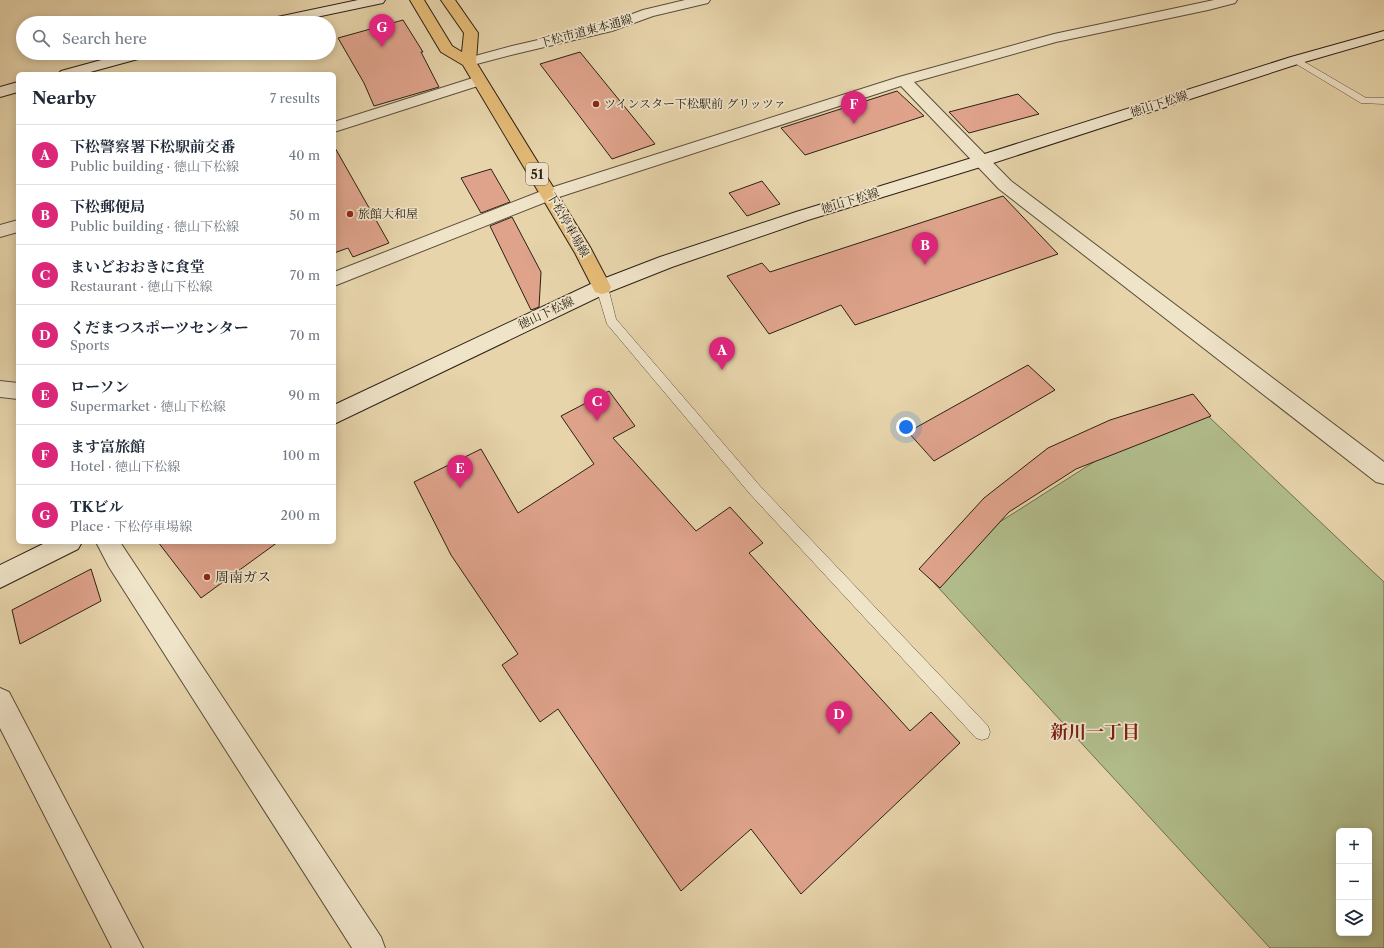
<!DOCTYPE html>
<html lang="en">
<head>
<meta charset="utf-8">
<style>
	:root { --surface:#fff; --page:#f6f6f7; --text:#1f2937; --muted:#747a83; --line:#e0e1e3; --accent:#db2777 }
	body { margin:0; font-family:"Libre Caslon Text","Noto Serif JP",serif; background:var(--page); color:var(--text) }
	.controls { position:absolute; right:12px; bottom:12px; display:grid; overflow:hidden; border-radius:6px; box-shadow:0 2px 10px #0003 }
	.controls button { width:36px; height:36px; display:grid; place-items:center; padding:0; border:0; border-bottom:1px solid var(--line); background:var(--surface); color:var(--text); font:20px sans-serif }
	.you { position:absolute; left:906px; top:427px; width:14px; height:14px; margin:-10px; border:3px solid #fff; border-radius:50%; background:#1a73e8; box-shadow:0 0 0 6px #1a73e833 }
	.badge { display:grid; place-items:center; width:26px; height:26px; border-radius:50%; background:var(--accent); color:#fff; font-size:13px; font-weight:700 }
	.pin { position:absolute; translate:-50% -33px; filter:drop-shadow(0 1px 2px #0008) }
	.pin::after { content:''; position:absolute; top:21px; width:14px; height:12px; background:inherit; clip-path:polygon(0 0,100% 0,50% 100%) }
	.list { margin:0; padding:0; list-style:none }
	h2 { display:flex; justify-content:space-between; align-items:center; height:52px; margin:0; padding:0 16px; font-size:17px }
	h2 small { font-size:13px; font-weight:400; color:var(--muted) }
	.list li { display:grid; grid-template-columns:26px 1fr auto; gap:12px; align-items:center; box-sizing:border-box; height:60px; padding:0 16px; border-top:1px solid var(--line) }
	.list b { display:block; font-size:15px; white-space:nowrap }
	.list p { margin:0; font-size:13px; white-space:nowrap; color:var(--muted) }
	.list em { font-size:13px; font-style:normal; color:var(--muted) }
	.icon { flex:none; width:22px; height:22px; fill:none; stroke:currentColor; stroke-width:2; stroke-linecap:round; stroke-linejoin:round }
	.map { position:relative; flex:none; width:1384px; height:948px; overflow:hidden }
	.search { position:absolute; background:var(--surface); box-shadow:0 2px 10px #0003; left:16px; top:16px; width:320px; height:44px; display:flex; align-items:center; gap:10px; box-sizing:border-box; padding:0 14px; border-radius:22px; color:var(--muted); font-size:15px }
	.panel { position:absolute; background:var(--surface); box-shadow:0 2px 10px #0003; left:16px; top:72px; width:320px; height:472px; border-radius:6px }
	.map>svg:first-child { display:block }
	.green { fill:#b2bd8c; stroke:#6e6f50; fill-rule:evenodd }
	.building { fill:#dfa38c; stroke:#2b2115 }
	.lines { fill:none; stroke-linecap:round; stroke-linejoin:round }
	.lane-casing { stroke:#5a4e3a; stroke-width:1 }
	.street-casing { stroke:#5a4e3a; stroke-width:2 }
	.secondary-casing { stroke:#2b2115; stroke-width:2 }
	.primary-casing { stroke:#2b2115; stroke-width:2 }
	.lane { fill:#efe3c8; fill-rule:evenodd }
	.street { fill:#efe3c8; fill-rule:evenodd }
	.secondary { fill:#efe3c8; fill-rule:evenodd }
	.primary { fill:#e4ba76; fill-rule:evenodd }
	.poi-dot { fill:#8f2418; stroke:#efe3c8; stroke-width:1.5 }
	.labels { text-anchor:middle; stroke-width:3.5; stroke-linejoin:round; paint-order:stroke }
	.far-street-label { font-size:12px; fill:#2b2115; stroke:#efe3c8 }
	.far-poi-label { font-size:12px; fill:#2b2115; stroke:#efe3c8; text-anchor:start }
	.shield { fill:#efe3c8; stroke:#665b4b; stroke-width:1 }
	.shield-label { font-size:13px; font-weight:bold; fill:#2b2115 }
	.poi-label { font-size:14px; fill:#2b2115; stroke:#efe3c8; text-anchor:start }
	.near-neighbourhood-label { font-size:18px; font-weight:bold; fill:#7a1f14; stroke:#efe3c8 }
</style>
</head>
<body>
<div class="map">
<svg width="1384" height="948" viewBox="0 0 1384 948">
	<rect width="100%" height="100%" fill="#e7d4ab"/>
	<filter id="stains"><feTurbulence type="fractalNoise" baseFrequency=".005" numOctaves="4"/><feColorMatrix values="0 0 0 0 .2 0 0 0 0 .09 0 0 0 0 .02 0 0 0 .5 -.17"/></filter>
	<radialGradient id="worn" r=".72"><stop offset=".6" stop-color="#630" stop-opacity="0"/><stop offset="1" stop-color="#630" stop-opacity=".3"/></radialGradient>
	<path class="green" d="M1191 400 1384 582V948H1270L923 571ZM1339 831H1369V933H1339Z"/>
	<path class="building" d="M403 20 423 52H421L439 87 374 106 364 83 338 38Z
		M580 52 655 144 612 159 540 64Z
		M897 91 924 116 805 155 781 128Z
		M1018 94 1039 114 969 133 949 112Z
		M334 146 389 243 353 257 348 248 334 253Z
		M491 169 510 202 481 213 461 178Z
		M762 181 780 204 747 216 729 193Z
		M1003 196 1058 254 855 325 841 305 769 334 727 276 762 263 770 272Z
		M512 217 541 272 539 307 531 310 490 226Z
		M1028 365 1055 390 934 461 908 432Z
		M609 391 635 426 613 438 696 531 730 507 763 543 749 553 910 731 931 712 960 743 801 894 751 829 681 891 558 709 540 722 502 665 518 654 451 555 414 482 481 449 518 513 594 464 561 416Z
		M1193 394 1211 416 1076 469 1009 512 940 588 919 569 984 498 1048 448 1110 420Z
		M158 542H278L201 598Z
		M91 569 101 601 20 644 12 610Z"/>
	<g class="lines">
		<defs>
			<path id="lane" d="M1296 57 1366 98H1384V104L1361 103 1293 62 1292 60 1293 58Z
				M602 283 606 284 608 287 616 319 760 486 988 726 990 732 988 738 982 740 976 738 750 494 607 324 596 287 598 284Z"/>
			<path id="street" d="M685 0H710L708 3 653 16 612 31 515 54 469 66 464 65 462 62 464 59 512 46 603 25 643 10Z
				M1214 0H1237L1235 3 1208 10 1056 42 914 82 1011 181 1384 462V484L1376 482 999 189 901 86 556 198 334 286V272L544 190 899 77 1054 34Z
				M479 76 484 78 487 81 484 84 334 132V122Z
				M18 220V232L0 237V225Z
				M0 381 18 383V399L0 397Z
				M96 542H120L381 937 385 948H352L109 567Z
				M0 688 9 692 143 948H112L0 728Z"/>
			<path id="secondary" d="M358 0H385L383 3 378 4 288 23H261L263 20 268 19Z
				M1384 31V39L1301 63 987 165 808 220 672 267 609 292 334 424V405L595 282 660 257 796 212 975 157 1291 57Z
				M127 53H151L149 56 83 74H58L61 71Z
				M18 82V92L0 97V87Z
				M47 542H82L78 549 0 588V565Z"/>
			<path id="primary" d="M410 0H424L452 46 462 52 464 33 441 0H455L478 33 476 62 590 247 611 287 609 292 602 294 595 292 575 253 463 65 441 52Z"/>
		</defs>
		<use href="#lane" class="lane-casing"/>
		<use href="#street" class="street-casing"/>
		<use href="#secondary" class="secondary-casing"/>
		<use href="#primary" class="primary-casing"/>
		<use href="#lane" class="lane"/>
		<use href="#street" class="street"/>
		<use href="#secondary" class="secondary"/>
		<use href="#primary" class="primary"/>
	</g>
	<g class="poi-dot">
		<circle cx="596" cy="104" r="4"/>
		<circle cx="350" cy="214" r="4"/>
		<circle cx="207" cy="577" r="4"/>
	</g>
	<g class="labels">
		<g class="far-street-label">
			<text transform="translate(586 31) rotate(-15)" y="4">下松市道東本通線</text>
			<text transform="translate(1159 104) rotate(-18)" y="4">徳山下松線</text>
			<text transform="translate(850 201) rotate(-17)" y="4">徳山下松線</text>
			<text transform="translate(568 225) rotate(60)" y="4">下松停車場線</text>
			<text transform="translate(546 313) rotate(-25)" y="4">徳山下松線</text>
		</g>
		<g class="far-poi-label">
			<text x="604" y="108">ツインスター下松駅前 グリッツァ</text>
			<text x="358" y="218">旅館大和屋</text>
		</g>
		<rect class="shield" x="526" y="163" width="22" height="22" rx="3"/>
		<g class="shield-label">
			<text x="537" y="179">51</text>
		</g>
		<g class="poi-label">
			<text x="215" y="582">周南ガス</text>
		</g>
		<g class="near-neighbourhood-label">
			<text x="1095" y="738">新川一丁目</text>
		</g>
	</g>
	<rect width="100%" height="100%" filter="url(#stains)"/>
	<rect width="100%" height="100%" fill="url(#worn)"/>
</svg>
<div class="controls">
<button>+</button>
<button>−</button>
<button><svg class="icon" aria-label="layers" viewBox="0 0 24 24"><path d="M12 4l9 5-9 5-9-5zM3 14l9 5 9-5"/></svg></button>
</div>
<div class="you"></div>
<div class="pin badge" style="left:722px;top:370px">A</div>
<div class="pin badge" style="left:925px;top:265px">B</div>
<div class="pin badge" style="left:597px;top:421px">C</div>
<div class="pin badge" style="left:839px;top:734px">D</div>
<div class="pin badge" style="left:460px;top:488px">E</div>
<div class="pin badge" style="left:854px;top:124px">F</div>
<div class="pin badge" style="left:382px;top:47px">G</div>
<div class="search"><svg class="icon" aria-label="search" viewBox="0 0 24 24"><circle cx="10" cy="10" r="6"/><path d="M15 15l6 6"/></svg>Search here</div>
<section class="panel">
<h2>Nearby<small>7 results</small></h2>
<ul class="list">
<li><span class="badge">A</span><div><b>下松警察署下松駅前交番</b><p>Public building · 徳山下松線</p></div><em>40 m</em></li>
<li><span class="badge">B</span><div><b>下松郵便局</b><p>Public building · 徳山下松線</p></div><em>50 m</em></li>
<li><span class="badge">C</span><div><b>まいどおおきに食堂</b><p>Restaurant · 徳山下松線</p></div><em>70 m</em></li>
<li><span class="badge">D</span><div><b>くだまつスポーツセンター</b><p>Sports</p></div><em>70 m</em></li>
<li><span class="badge">E</span><div><b>ローソン</b><p>Supermarket · 徳山下松線</p></div><em>90 m</em></li>
<li><span class="badge">F</span><div><b>ます富旅館</b><p>Hotel · 徳山下松線</p></div><em>100 m</em></li>
<li><span class="badge">G</span><div><b>TKビル</b><p>Place · 下松停車場線</p></div><em>200 m</em></li>
</ul>
</section>
</div>
</body>
</html>
